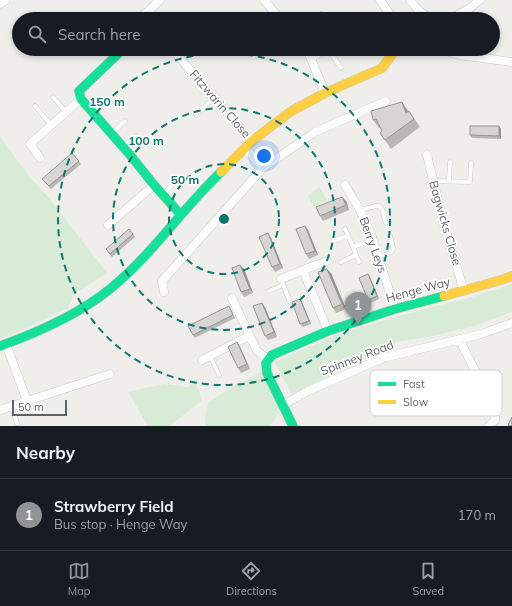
<!DOCTYPE html>
<html lang="en">
<head>
<meta charset="utf-8">
<style>
	:root { --surface:#171b24; --page:#20242c; --text:#f1f3f6; --muted:#9ea1a6; --line:#363941; --accent:#919496 }
	body { margin:0; font-family:Mulish,sans-serif; background:var(--page); color:var(--text) }
	.scale { position:absolute; left:12px; bottom:10px; width:55px; box-sizing:border-box; padding-left:4px; border:2px solid #5f6368; border-top:0; font-size:11px; line-height:14px; white-space:nowrap; color:#5f6368; -webkit-text-stroke:3px #fff; paint-order:stroke }
	.you { position:absolute; left:264px; top:156px; width:14px; height:14px; margin:-10px; border:3px solid #fff; border-radius:50%; background:#1a73e8; box-shadow:0 0 0 6px #1a73e833 }
	.badge { display:grid; place-items:center; width:26px; height:26px; border-radius:50%; background:var(--accent); color:#fff; font-size:13px; font-weight:700 }
	.pin { position:absolute; translate:-50% -33px; filter:drop-shadow(0 1px 2px #0008) }
	.pin::after { content:''; position:absolute; top:21px; width:14px; height:12px; background:inherit; clip-path:polygon(0 0,100% 0,50% 100%) }
	.list { margin:0; padding:0; list-style:none }
	h2 { display:flex; justify-content:space-between; align-items:center; height:52px; margin:0; padding:0 16px; font-size:17px }
	h2 small { font-size:13px; font-weight:400; color:var(--muted) }
	.list li { display:grid; grid-template-columns:26px 1fr auto; gap:12px; align-items:center; box-sizing:border-box; height:72px; padding:0 16px; border-top:1px solid var(--line) }
	.list b { display:block; font-size:15px; white-space:nowrap }
	.list p { margin:0; font-size:13px; white-space:nowrap; color:var(--muted) }
	.list em { font-size:13px; font-style:normal; color:var(--muted) }
	.icon { flex:none; width:22px; height:22px; fill:none; stroke:currentColor; stroke-width:2; stroke-linecap:round; stroke-linejoin:round }
	.map { position:relative; flex:none; width:512px; height:426px; overflow:hidden }
	.search { position:absolute; background:var(--surface); box-shadow:0 2px 6px #0003; left:12px; right:12px; top:12px; height:44px; display:flex; align-items:center; gap:10px; box-sizing:border-box; padding:0 14px; border-radius:22px; color:var(--muted); font-size:15px }
	.sheet { height:124px; background:var(--surface) }
	nav { display:flex; justify-content:space-around; align-items:center; box-sizing:border-box; height:56px; border-top:1px solid var(--line); background:var(--surface); font-size:11px; color:var(--muted) }
	nav a { display:grid; justify-items:center; gap:2px }
	nav .on { color:var(--accent) }
	.map>svg:first-child { display:block }
	.green { fill:#d8ebd6 }
	.lines { fill:none; stroke-linecap:round; stroke-linejoin:round }
	.lane-casing { stroke:#cbcccc; stroke-width:5 }
	.street-casing { stroke:#cbcccc; stroke-width:9 }
	.fast-casing { stroke:#cacacb; stroke-width:10 }
	.slow-casing { stroke:#cacacb; stroke-width:10 }
	.lane { stroke:#fdfcfc; stroke-width:4 }
	.street { stroke:#fdfcfc; stroke-width:8 }
	.fast { stroke:#16e098; stroke-width:9 }
	.slow { stroke:#ffcf43; stroke-width:9 }
	.wall { fill:#b8b7b5 }
	.shaded-wall { fill:#969594 }
	.building { fill:#d6d5d3; stroke:#969594 }
	.ring { fill:none; stroke:#0f766e; stroke-width:2; stroke-dasharray:7 5 }
	.labels { text-anchor:middle; stroke-width:3.5; stroke-linejoin:round; paint-order:stroke }
	.street-label { font-size:12px; fill:#5f6368; stroke:#fff }
	.key { fill:#fff; stroke:#cfd0d2; stroke-width:1 }
	.key-label { font-size:11px; fill:#5f6368 }
	.centre { fill:#0f766e; stroke:#fff; stroke-width:2 }
	.ring-label { font-size:12px; text-anchor:middle; font-weight:bold; fill:#0f766e; stroke:#fff; stroke-width:3.5; stroke-linejoin:round; paint-order:stroke }
</style>
</head>
<body>
<div class="map">
<svg width="512" height="426" viewBox="0 0 512 426">
	<rect width="100%" height="100%" fill="#efeeea"/>
	<path class="green" d="M0 137 29 176 49 198 107 273 74 294 68 308 20 331 0 339Z
		M319 187 327 200 314 207 308 196Z
		M512 284V312L471 327 428 337 394 342 292 394 274 362 344 332 427 308 466 299Z
		M262 371 282 408 270 426H206L205 419 208 403 226 391Z
		M196 383 202 400 170 426H148L128 392 164 384 188 387Z"/>
	<g class="lines">
		<defs>
			<path id="lane" d="M301 16 304 19
				M267 19 274 13
				M315 19 321 14
				M328 49 341 68
				M312 60 328 49
				M53 97 66 112
				M35 106 51 125
				M196 114 214 98
				M113 132 125 121
				M125 146 136 136
				M433 181 470 182 471 163
				M449 181 450 162
				M163 194 178 180
				M360 210 376 206H379L382 209 386 223
				M345 229 353 247
				M333 241 348 236
				M379 257C395 251 395 253 390 236
				M341 262 356 255
				M359 262 353 247 373 240
				M281 279 290 302
				M269 291 283 285
				M210 356 219 375
				M11 406 17 423"/>
			<path id="street" d="M264 0 280 19
				M380 0 393 19
				M410 0C416 8 425 18 435 19
				M0 4 6 0
				M146 19 143 16 160 0
				M451 19 470 8 480 0
				M172 49 214 98 252 141
				M304 49 309 54 325 93
				M440 49 459 55 512 62
				M245 148 263 168
				M427 155 443 221 464 291
				M40 158 30 144 81 99
				M345 185 360 210 371 234 395 309
				M108 225 154 185
				M303 270 327 261
				M281 279 303 270 328 331
				M164 292 162 281 263 168 315 132 386 101
				M232 298 257 351 268 359
				M459 339 495 410V420L489 426
				M202 360 249 336
				M27 401 110 374
				M283 405 308 391 383 358 481 334 512 323
				M0 410 27 401 6 344"/>
			<path id="fast" d="M119 53 79 91 81 99 131 156 154 185 181 215
				M0 346C39 332 78 315 110 289 152 255 182 209 221 172
				M293 426 267 373 266 363 272 355 328 331 395 309 444 296"/>
			<path id="slow" d="M221 172 252 141 290 112 325 93 382 68 396 49
				M444 296 501 280 512 276"/>
		</defs>
		<use href="#lane" class="lane-casing"/>
		<use href="#street" class="street-casing"/>
		<use href="#fast" class="fast-casing"/>
		<use href="#slow" class="slow-casing"/>
		<use href="#lane" class="lane"/>
		<use href="#street" class="street"/>
		<use href="#fast" class="fast"/>
		<use href="#slow" class="slow"/>
	</g>
	<path class="wall" d="M409 111 420 127 391 149 380 133 382 131 381 128H379L373 120Z
		M501 129V139L472 138 470 135Z
		M79 161 81 164 51 189 42 179Z
		M346 201 349 210 323 221 320 216Z
		M305 226 308 230 318 255 309 259 306 254Z
		M133 234 135 237 112 257 106 249Z
		M271 238 283 268 275 272 272 267Z
		M240 265 244 269 253 293 244 297 241 292Z
		M331 273 346 309 336 313 333 308Z
		M368 274 370 277 379 299 370 303 368 300Z
		M300 299 302 302 311 324 303 327 300 324Z
		M265 307 277 337 268 340 265 336Z
		M231 310 235 318 195 338 193 335Z
		M237 342 240 347 250 369 241 373 238 368Z"/>
	<path class="shaded-wall" d="M402 102 408 111 412 121 406 113Z
		M499 126 501 129V139L499 136Z
		M342 197 346 201 349 210 346 205Z
		M305 226 308 230 318 255 315 251Z
		M268 233 271 238 283 268 280 264Z
		M240 265 244 269 253 293 250 289Z
		M327 269 331 273 346 309 342 304Z
		M368 274 370 277 379 299 377 296Z
		M300 299 302 302 311 324 309 321Z
		M262 303 265 307 277 337 274 332Z
		M237 342 240 347 250 369 247 364Z"/>
	<path class="building" d="M402 102 406 113 409 111 414 119 385 140 380 133 382 131 376 119 373 120 371 111Z
		M470 126H499V136L470 135Z
		M72 153 79 161 49 186 42 179Z
		M342 197 346 205 320 216 316 207Z
		M305 226 315 251 306 254 296 229Z
		M129 229 133 234 110 254 106 249Z
		M268 233 280 264 272 267 259 237Z
		M240 265 250 289 241 292 232 268Z
		M327 269 342 304 333 308 318 272Z
		M368 274 377 296 368 300 359 278Z
		M300 299 309 321 300 324 292 302Z
		M262 303 274 332 265 336 253 306Z
		M229 306 233 315 193 335 188 326Z
		M237 342 247 364 238 368 228 347Z
		M512 417V426H509L508 425Z"/>
	<g class="ring">
		<circle cx="224" cy="219" r="55"/>
		<circle cx="224" cy="219" r="111"/>
		<circle cx="224" cy="219" r="166"/>
	</g>
	<g class="labels">
		<g class="street-label">
			<text transform="translate(220 104) rotate(49)" y="4">Fitzwarin Close</text>
			<text transform="translate(445 223) rotate(74)" y="4">Bagwicks Close</text>
			<text transform="translate(373 245) rotate(70)" y="4">Berry Leys</text>
			<text transform="translate(418 290) rotate(-15)" y="4">Henge Way</text>
			<text transform="translate(357 358) rotate(-21)" y="4">Spinney Road</text>
		</g>
	</g>
	<rect x="370" y="370" width="132" height="46" rx="6" class="key"/>
	<rect x="378" y="382" width="18" height="4" fill="#16e098"/>
	<rect x="378" y="400" width="18" height="4" fill="#ffcf43"/>
	<g class="key-label">
		<text x="403" y="388">Fast</text>
		<text x="403" y="406">Slow</text>
	</g>
	<circle cx="224" cy="219" r="6" class="centre"/>
	<g class="ring-label">
		<text x="107" y="106">150 m</text>
		<text x="146" y="145">100 m</text>
		<text x="185" y="184">50 m</text>
	</g>
</svg>
<div class="scale">50 m</div>
<div class="you"></div>
<div class="pin badge" style="left:358px;top:325px">1</div>
<div class="search"><svg class="icon" aria-label="search" viewBox="0 0 24 24"><circle cx="10" cy="10" r="6"/><path d="M15 15l6 6"/></svg>Search here</div>
</div>
<section class="sheet">
<h2>Nearby<small></small></h2>
<ul class="list">
<li><span class="badge">1</span><div><b>Strawberry Field</b><p>Bus stop · Henge Way</p></div><em>170 m</em></li>
</ul>
</section>
<nav>
<a class="on"><svg class="icon" aria-label="map" viewBox="0 0 24 24"><path d="M3 6l6-2 6 2 6-2v14l-6 2-6-2-6 2zM9 4v14M15 6v14"/></svg>Map</a>
<a><svg class="icon" aria-label="directions" viewBox="0 0 24 24"><path d="M12 3l9 9-9 9-9-9zM9 14v-3h6M13 9l2 2-2 2"/></svg>Directions</a>
<a><svg class="icon" aria-label="saved" viewBox="0 0 24 24"><path d="M7 4h10v16l-5-4-5 4z"/></svg>Saved</a>
</nav>
</body>
</html>
